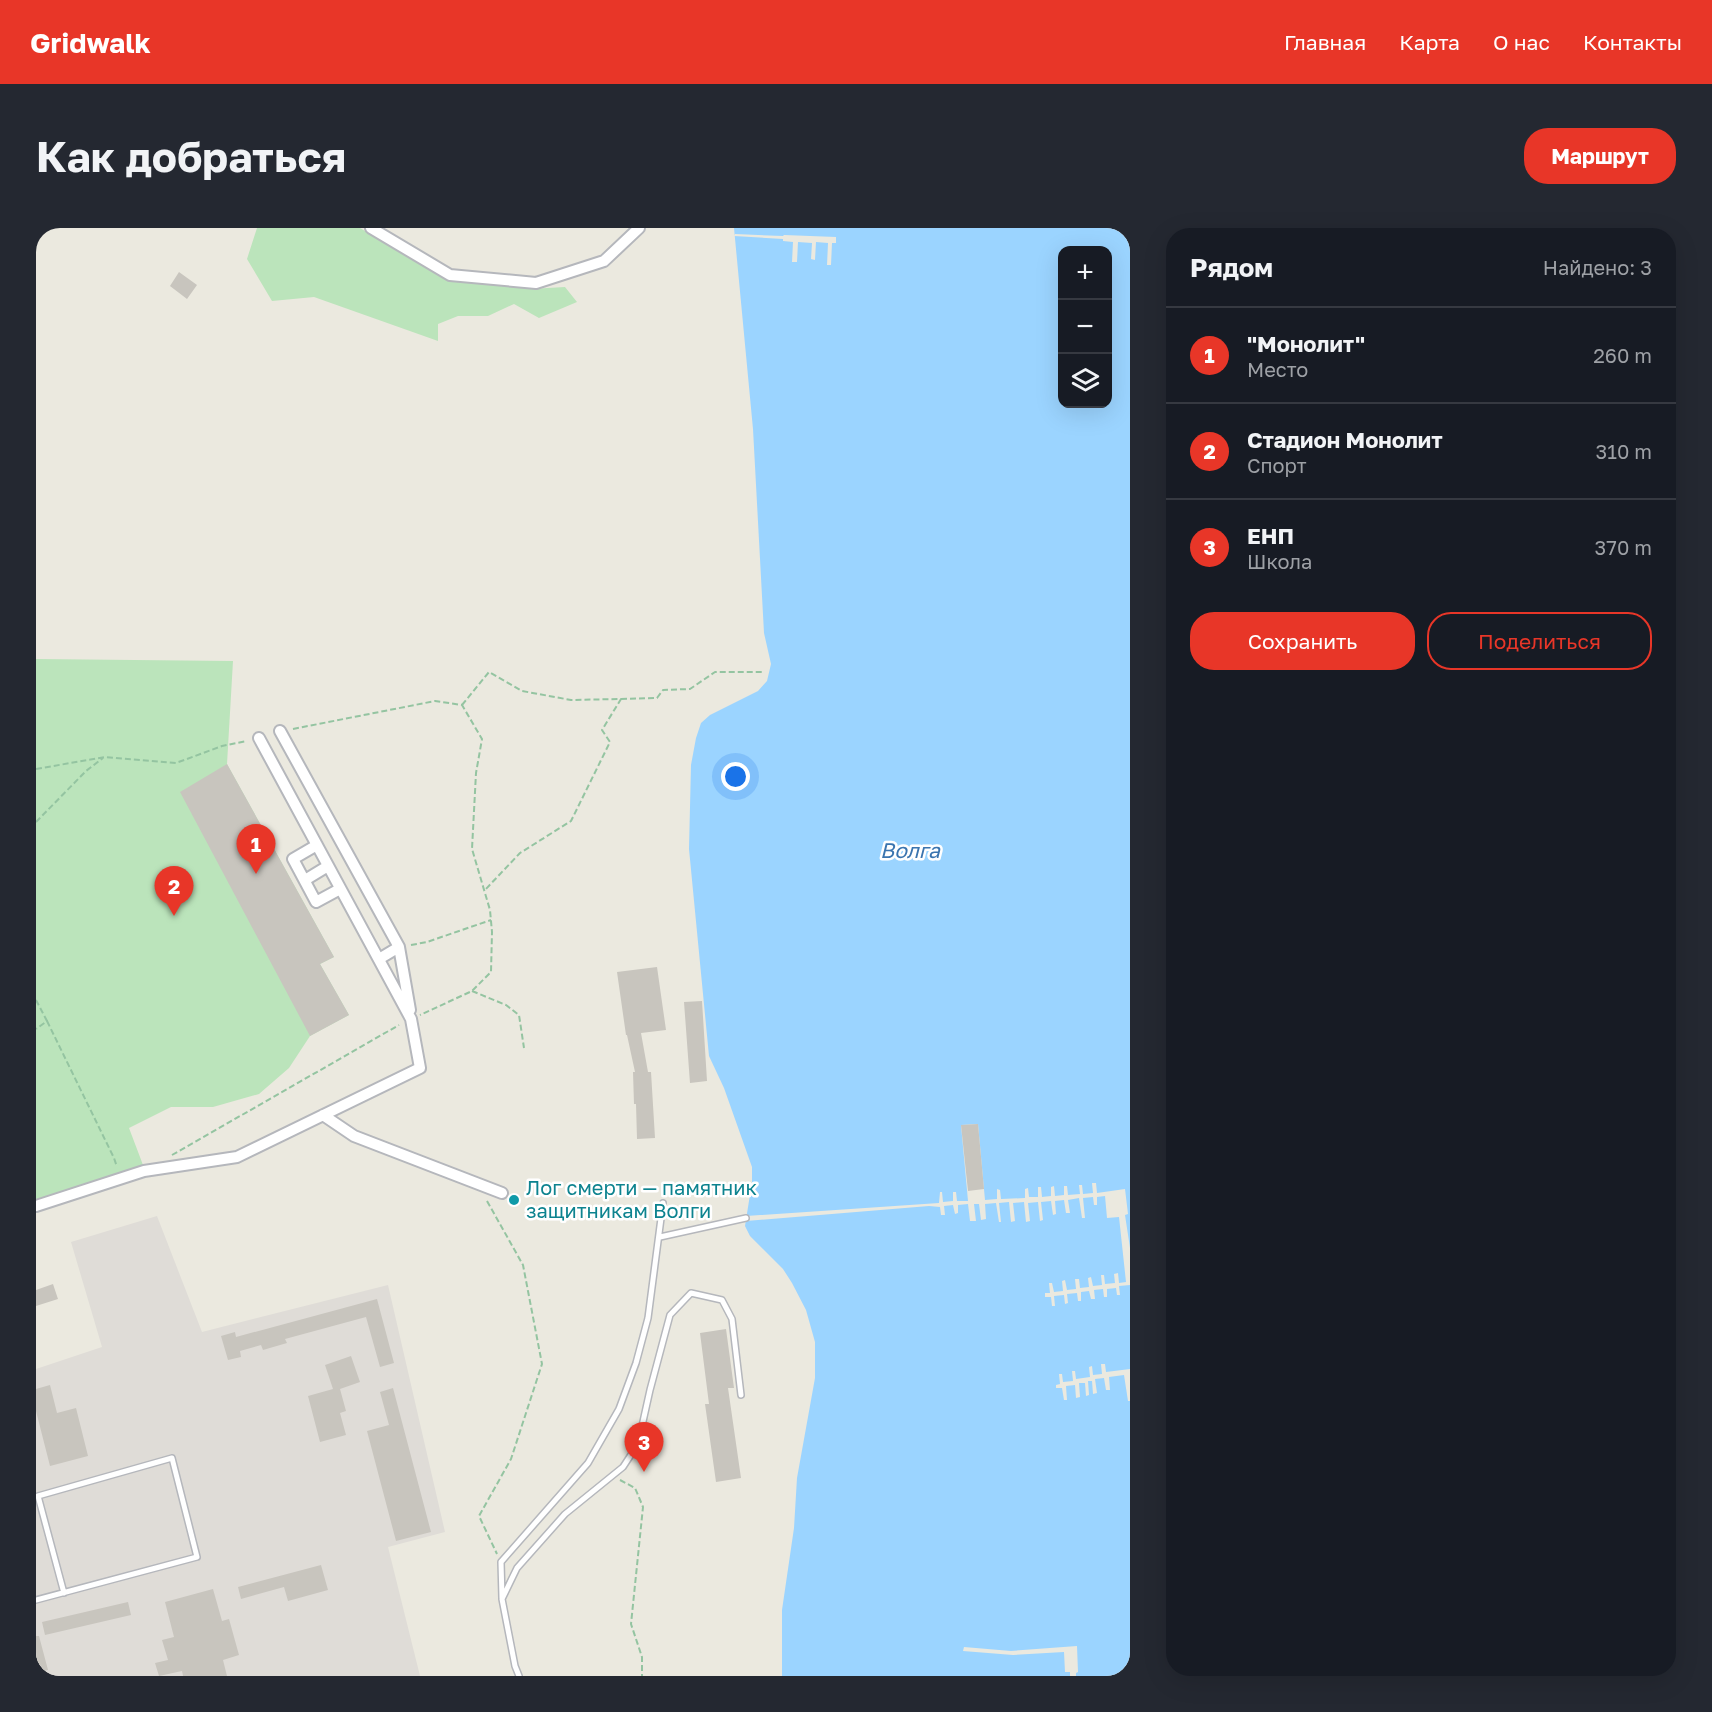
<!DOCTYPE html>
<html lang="ru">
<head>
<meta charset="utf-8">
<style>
	:root { --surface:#171b24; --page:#242831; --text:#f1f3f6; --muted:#9ea1a6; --line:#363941; --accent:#e83628 }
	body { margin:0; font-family:"Golos Text",sans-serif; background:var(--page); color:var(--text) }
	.controls { position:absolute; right:18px; top:18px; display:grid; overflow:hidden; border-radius:12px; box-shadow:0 6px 24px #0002 }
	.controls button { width:54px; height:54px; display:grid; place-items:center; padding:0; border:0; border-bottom:2px solid var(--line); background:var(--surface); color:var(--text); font:30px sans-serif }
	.you { position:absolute; left:700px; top:549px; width:21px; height:21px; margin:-15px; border:4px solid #fff; border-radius:50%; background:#1a73e8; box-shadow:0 0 0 9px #1a73e833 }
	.badge { display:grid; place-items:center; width:39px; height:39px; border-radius:50%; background:var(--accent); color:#fff; font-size:20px; font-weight:700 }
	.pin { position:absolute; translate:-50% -50px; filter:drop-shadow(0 2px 3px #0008) }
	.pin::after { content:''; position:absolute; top:32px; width:21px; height:18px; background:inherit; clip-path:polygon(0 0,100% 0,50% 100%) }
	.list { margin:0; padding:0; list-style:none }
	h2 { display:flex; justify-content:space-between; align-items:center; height:78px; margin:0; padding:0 24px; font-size:26px }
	h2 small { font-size:20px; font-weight:400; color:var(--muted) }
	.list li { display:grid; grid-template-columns:39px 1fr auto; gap:18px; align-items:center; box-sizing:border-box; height:96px; padding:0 24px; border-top:2px solid var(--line) }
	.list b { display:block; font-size:22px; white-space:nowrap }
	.list p { margin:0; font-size:20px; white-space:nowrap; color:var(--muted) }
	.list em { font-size:20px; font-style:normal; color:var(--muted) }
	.actions { display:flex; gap:12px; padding:18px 24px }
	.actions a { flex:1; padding:14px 0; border:2px solid var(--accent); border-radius:24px; text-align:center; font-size:21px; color:var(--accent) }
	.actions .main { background:var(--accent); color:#fff }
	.icon { flex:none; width:33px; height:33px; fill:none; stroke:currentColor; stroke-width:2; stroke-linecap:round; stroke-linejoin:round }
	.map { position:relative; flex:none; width:1094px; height:1448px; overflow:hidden; border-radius:24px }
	header { display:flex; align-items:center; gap:36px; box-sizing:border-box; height:84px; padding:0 30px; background:var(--accent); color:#fff }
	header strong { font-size:28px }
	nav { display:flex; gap:33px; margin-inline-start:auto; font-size:21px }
	.intro { display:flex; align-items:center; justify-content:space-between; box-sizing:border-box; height:144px; padding:0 36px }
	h1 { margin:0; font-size:42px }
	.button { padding:15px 27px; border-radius:24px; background:var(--accent); color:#fff; font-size:21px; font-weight:700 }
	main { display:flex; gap:36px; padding:0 36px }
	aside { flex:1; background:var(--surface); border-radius:24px; box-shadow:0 6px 24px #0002 }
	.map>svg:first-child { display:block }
	.industrial { fill:#dfdcd7 }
	.green { fill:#bbe4bb }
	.water { fill:#9bd4ff; fill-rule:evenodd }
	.pier { fill:#ebe9df }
	.building { fill:#c8c5be }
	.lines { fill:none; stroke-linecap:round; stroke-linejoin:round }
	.service-casing { stroke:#b5b7bc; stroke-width:8 }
	.minor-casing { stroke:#b5b7bc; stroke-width:14 }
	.path { stroke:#94c4a1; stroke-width:2; stroke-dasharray:6 3; stroke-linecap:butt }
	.service { stroke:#fff; stroke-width:5 }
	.minor { stroke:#fff; stroke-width:10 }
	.culture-dot { fill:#0f9aa8; stroke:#fff; stroke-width:2 }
	.labels { text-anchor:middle; stroke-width:5; stroke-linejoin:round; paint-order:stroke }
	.culture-label { font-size:20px; fill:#0d838f; stroke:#fff; text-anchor:start }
	.water-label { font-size:21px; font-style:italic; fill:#3a74af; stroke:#fff }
</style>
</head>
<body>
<header>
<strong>Gridwalk</strong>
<nav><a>Главная</a><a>Карта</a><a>О нас</a><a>Контакты</a></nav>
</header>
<div class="intro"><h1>Как добраться</h1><a class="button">Маршрут</a></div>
<main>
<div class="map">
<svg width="1094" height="1448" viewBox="0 0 1094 1448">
	<rect width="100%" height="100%" fill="#ebe9df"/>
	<path class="industrial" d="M121 988 166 1104 352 1057 409 1304 352 1319 384 1448H0V1141L66 1119 35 1014Z"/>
	<path class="green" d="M221 0H324L407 50 494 61 529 59 541 74 503 90 478 76 452 88H422L402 96V113L278 69 236 73 211 31Z
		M0 431 197 433 191 536 298 729 284 736 313 787 274 808 253 840 223 866 177 879H135L93 900 107 937 0 972Z"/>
	<path class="water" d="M698 0H1094V1448H746V1382L758 1300 761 1250 779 1150V1114L770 1082 756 1055 747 1041 714 1008 709 998 716 954V939L688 860 673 828 653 621 655 537 660 510 665 495 674 487 722 463 731 453 735 436 728 405 717 201ZM1026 22H1072V176H1026Z"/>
	<path class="pier" d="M699 6 747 8 748 7 800 9V15H796L795 37H791L792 15 780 14 779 32 775 31 776 15 762 14 761 34H756L757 14 747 13V11L698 8Z
		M942 896 949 972 961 971V961L964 962 965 971 989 970V961L992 960 993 969H1002V959H1005L1006 969 1015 968V959L1018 958 1019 968 1028 967V958H1031L1032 967 1044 966 1043 957H1046L1047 966 1057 965 1056 955H1060L1061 965 1089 961 1092 986 1089 987 1094 1020V1057L1083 1058 1084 1067H1081L1080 1060 1071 1061V1069H1068L1067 1061 1058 1062 1059 1071H1055L1053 1063 1045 1064V1073H1042L1041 1065 1031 1066 1032 1075 1029 1076 1028 1067 1018 1068 1019 1078H1016L1015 1069H1009V1065H1014L1013 1055H1016L1018 1064 1027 1063 1026 1053 1029 1052 1031 1062 1040 1061 1039 1051H1043L1044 1060 1053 1059 1052 1050 1055 1049 1057 1058 1066 1057 1065 1047H1068L1069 1056 1079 1055 1078 1046 1082 1045 1083 1055 1090 1054 1083 989 1071 990 1069 968 1061 969V977H1058L1057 969 1047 970 1049 990H1046L1043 970 1032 972 1034 985H1030L1028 972 1019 973 1020 986 1017 987 1015 973 1005 974 1007 992 1004 993 1002 974 992 975 994 993 990 994 988 974 977 975 979 993 975 994 973 974 963 975 965 994H963L960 975 949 976 950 991 945 992 943 976H938L940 993H934L932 976 922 977V985L919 986 917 977 908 978 909 987H905L904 979 893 978 710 993V988L903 975 904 964H906L907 974 917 973V964H920L921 973H932L925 897Z
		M1065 1136H1069L1070 1144 1094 1141V1173H1092L1088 1147 1073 1149 1074 1162H1070L1068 1150 1059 1151 1061 1165 1057 1166 1056 1153H1052L1053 1167 1050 1168 1049 1155H1043L1044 1169 1040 1170 1039 1157 1030 1158 1031 1172H1028L1026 1160H1020V1157L1024 1156 1023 1146H1026L1027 1154 1037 1153 1036 1143H1039L1040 1151 1054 1149 1053 1139 1056 1138 1057 1147 1066 1146Z
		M1041 1418 1042 1444 1040 1445V1448H1034V1444H1029L1028 1424 977 1427 927 1423 928 1419 975 1423Z"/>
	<path class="building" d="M143 44 161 57 151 71 134 58Z
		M191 536 298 729 284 736 313 787 274 808 144 564Z
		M621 739 630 802 605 805 612 844H615L619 910 601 911 600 876H598L597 844H599L591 807H590L581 744Z
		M666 773 671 853 654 855 648 774Z
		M942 896 948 961 932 963 925 897Z
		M17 1056 22 1071 0 1078V1062Z
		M341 1071 358 1135 344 1139 330 1089 249 1111 251 1115 227 1122 225 1117 204 1123 205 1129 192 1132 185 1108 199 1104 200 1109Z
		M690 1101 698 1160H692L705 1250 680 1254 669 1176H673L664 1105Z
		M315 1128 324 1154 304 1161 310 1183 304 1185 310 1207 284 1214 272 1168 297 1161 289 1137Z
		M14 1157 21 1185 40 1180 52 1228 14 1238 0 1183V1161Z
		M357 1160 395 1304 360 1313 331 1203 353 1197 344 1164Z
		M285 1337 292 1362 252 1373 248 1359 205 1371 202 1359Z
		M177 1361 186 1393 193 1391 203 1427 187 1432 191 1448H147L146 1443 123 1448 119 1435 132 1432 126 1412 138 1409 129 1374Z
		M92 1374 95 1387 9 1407 6 1394Z
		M0 1408H3L12 1442 0 1445Z"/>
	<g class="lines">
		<defs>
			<path id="service" d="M624 1009 710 990
				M466 1370 465 1334 552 1235 583 1181 600 1135 612 1090 627 975
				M0 1372 161 1329 136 1230 2 1268 28 1365
				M483 1448 479 1438 466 1371 481 1340 529 1286 587 1239 602 1216 614 1162 634 1087 655 1065 686 1072 696 1091 705 1167"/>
			<path id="minor" d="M335 0 414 47 500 55 568 33 603 0
				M244 503 363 719 374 782
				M281 617 257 631 280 674 304 661
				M269 652 292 638
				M343 731 363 719
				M287 887 318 908 466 965
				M0 978 108 943 201 929 384 840 375 791 223 510"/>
		</defs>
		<use href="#service" class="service-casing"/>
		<use href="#minor" class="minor-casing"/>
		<path class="path" d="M585 471 621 470 627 462 654 461 679 444H728
			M426 477 453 444 486 463 535 472 585 471 566 502 574 514 535 593 484 625 448 663
			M257 501 399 473 426 477 446 511 440 545 436 621 454 682 456 704 455 744 436 763 384 787
			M0 541 69 529 140 535 186 518 211 513
			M0 594 50 543 67 530
			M375 717 391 714 455 692
			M436 763 470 777 483 787 488 820
			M0 772 11 793 0 801
			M11 793 78 930 81 939
			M136 927 363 797
			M451 973 487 1037 506 1136 475 1231 443 1288 461 1326
			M584 1252 599 1260 607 1279 595 1396 606 1429V1448"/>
		<use href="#service" class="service"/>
		<use href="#minor" class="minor"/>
	</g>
	<circle class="culture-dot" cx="478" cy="972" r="6"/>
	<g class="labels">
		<g class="culture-label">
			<text x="490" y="967">Лог смерти — памятник<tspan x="490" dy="23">защитникам Волги</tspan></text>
		</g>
		<g class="water-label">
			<text x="874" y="630">Волга</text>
		</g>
	</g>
</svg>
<div class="controls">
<button>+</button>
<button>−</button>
<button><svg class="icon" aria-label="layers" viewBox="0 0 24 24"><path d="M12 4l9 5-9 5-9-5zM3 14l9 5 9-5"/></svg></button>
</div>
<div class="you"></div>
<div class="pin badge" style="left:220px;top:646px">1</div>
<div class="pin badge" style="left:138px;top:688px">2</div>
<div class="pin badge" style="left:608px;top:1244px">3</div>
</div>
<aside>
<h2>Рядом<small>Найдено: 3</small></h2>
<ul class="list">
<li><span class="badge">1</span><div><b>&quot;Монолит&quot;</b><p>Место</p></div><em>260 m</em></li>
<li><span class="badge">2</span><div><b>Стадион Монолит</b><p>Спорт</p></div><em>310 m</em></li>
<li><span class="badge">3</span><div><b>ЕНП</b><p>Школа</p></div><em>370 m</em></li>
</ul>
<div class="actions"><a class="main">Сохранить</a><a>Поделиться</a></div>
</aside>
</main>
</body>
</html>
